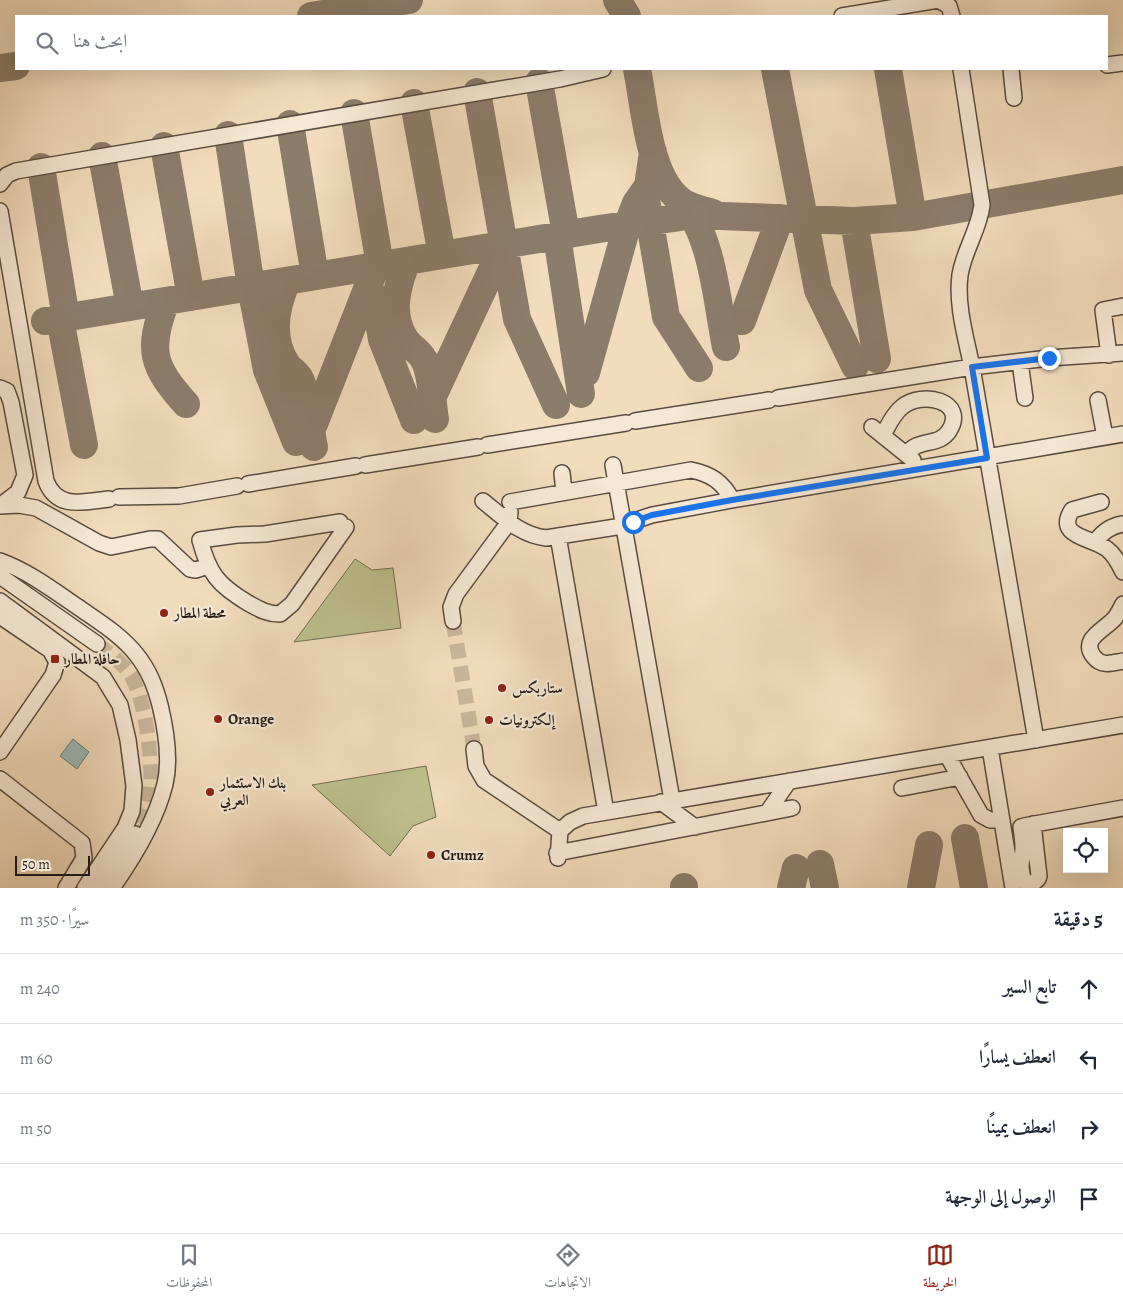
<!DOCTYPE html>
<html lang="ar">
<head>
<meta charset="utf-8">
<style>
	:root { --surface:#fff; --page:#f6f6f7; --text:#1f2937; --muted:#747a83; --line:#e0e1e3; --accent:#8f2418 }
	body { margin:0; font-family:Alegreya,Amiri,serif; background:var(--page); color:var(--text); direction:rtl }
	.controls { position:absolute; right:15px; bottom:15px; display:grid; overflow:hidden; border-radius:0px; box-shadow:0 5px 20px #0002 }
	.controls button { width:45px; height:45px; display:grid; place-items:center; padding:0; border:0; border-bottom:1px solid var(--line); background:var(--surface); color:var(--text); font:25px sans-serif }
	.scale { position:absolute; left:15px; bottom:12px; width:75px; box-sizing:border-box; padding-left:5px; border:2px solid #271c16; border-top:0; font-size:14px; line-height:18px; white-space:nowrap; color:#271c16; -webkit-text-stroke:4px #f6e8d4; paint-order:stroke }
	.stop { position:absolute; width:15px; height:15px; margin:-11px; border:4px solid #1a73e8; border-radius:50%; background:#fff }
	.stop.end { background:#1a73e8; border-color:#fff; box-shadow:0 1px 5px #0008 }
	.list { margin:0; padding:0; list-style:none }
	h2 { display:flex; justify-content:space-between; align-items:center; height:65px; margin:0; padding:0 20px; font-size:21px }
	h2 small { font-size:16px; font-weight:400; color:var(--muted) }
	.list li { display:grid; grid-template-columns:32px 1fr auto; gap:15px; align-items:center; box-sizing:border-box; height:70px; padding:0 20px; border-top:1px solid var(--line) }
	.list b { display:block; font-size:19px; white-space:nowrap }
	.list em { font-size:16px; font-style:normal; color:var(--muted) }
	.icon { flex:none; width:28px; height:28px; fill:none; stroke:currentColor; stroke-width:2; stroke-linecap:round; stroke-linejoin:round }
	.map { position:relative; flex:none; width:1123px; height:888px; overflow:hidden; direction:ltr }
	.search { position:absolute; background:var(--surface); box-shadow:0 5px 20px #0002; left:15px; right:15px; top:15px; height:55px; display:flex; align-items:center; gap:12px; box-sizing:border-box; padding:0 18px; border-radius:0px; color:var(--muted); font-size:19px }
	.sheet { height:345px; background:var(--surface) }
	nav { display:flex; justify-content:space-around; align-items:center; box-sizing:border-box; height:70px; border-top:1px solid var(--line); background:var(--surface); font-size:14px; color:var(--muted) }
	nav a { display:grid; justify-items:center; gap:2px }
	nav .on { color:var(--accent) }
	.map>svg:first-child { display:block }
	.green { fill:#bebf8e; stroke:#726e52 }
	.water { fill:#9bbab6; stroke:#6d7b76 }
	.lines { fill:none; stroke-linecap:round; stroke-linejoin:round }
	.taxiway { stroke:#8c7c6a; stroke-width:28 }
	.minor-tunnel { stroke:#c9b69c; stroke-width:15; stroke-dasharray:15 8; stroke-linecap:butt }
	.minor-casing { stroke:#5a4c40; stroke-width:18 }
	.minor { stroke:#f6e8d4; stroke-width:15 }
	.route { stroke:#1a73e8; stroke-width:6 }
	.poi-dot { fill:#8f2418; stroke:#f6e8d4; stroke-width:2 }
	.labels { text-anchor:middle; stroke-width:4.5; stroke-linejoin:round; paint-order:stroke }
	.poi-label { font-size:15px; font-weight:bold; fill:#271c16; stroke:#f6e8d4; text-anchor:start }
</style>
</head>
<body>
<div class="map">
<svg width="1123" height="888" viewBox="0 0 1123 888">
	<rect width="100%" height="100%" fill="#f1dcbd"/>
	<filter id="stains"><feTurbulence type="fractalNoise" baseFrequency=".004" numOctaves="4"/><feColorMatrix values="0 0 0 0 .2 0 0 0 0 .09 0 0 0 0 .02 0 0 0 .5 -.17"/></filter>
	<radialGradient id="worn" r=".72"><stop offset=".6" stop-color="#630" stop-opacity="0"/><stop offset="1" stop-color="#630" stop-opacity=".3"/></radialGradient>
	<path class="green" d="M355 559 372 570 393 568 401 628 294 642Z
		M426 766 436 817 413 826 390 856 312 785Z"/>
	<path class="water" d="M73 739 89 752 77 769 60 756Z"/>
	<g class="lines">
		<path class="taxiway" d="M617 0 627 16
			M311 16 409 0
			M0 68 16 66
			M637 69C645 107 648 181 684 203 692 208 704 210 713 213
			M775 69 818 290 855 366
			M888 69 913 217
			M539 82 566 234
			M477 92 517 319 556 405
			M414 103 442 255
			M354 113 380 265
			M290 124 315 276
			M228 135 251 287 267 370 296 442
			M164 146 191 297
			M102 156 130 307
			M41 167 66 318
			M684 204C713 238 717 303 726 347
			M647 205 666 317 699 368
			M854 221 877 359
			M557 236 581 394
			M407 261C397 285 389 314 405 339 410 347 422 353 425 362 432 376 432 403 435 419
			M287 281C275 308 269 338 287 365 291 370 297 373 300 379 306 389 311 433 314 447
			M374 296 382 339 414 420
			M166 301C147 350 152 366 186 404
			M60 319 84 445
			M45 321 599 229 694 215 854 221 913 217 1123 180
			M742 321 780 218
			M586 373 627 226 636 203 648 186 653 152
			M432 398 504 244
			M314 424 376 266
			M965 838 974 888
			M820 864 825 888
			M684 887V888
			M791 888 796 868
			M921 888 929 845"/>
		<path class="minor-tunnel" d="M453 621 474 749
			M97 644C110 654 125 664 133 679 146 706 151 752 151 782 151 800 143 818 135 833"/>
		<defs>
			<path id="minor" d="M842 16 938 0 949 6 952 16
				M1107 65 1123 63
				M1011 69 1014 98
				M0 184 7 175 16 171 560 79 603 69
				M0 211 46 481C57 510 83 502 109 499
				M1109 355 1103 310 1123 306
				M1020 362 1025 398
				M0 388 7 391 11 402 25 475 18 492 0 506
				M778 398 972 367C966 338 956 305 960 275 964 250 979 230 982 205L961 69
				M1098 400 1105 437
				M635 421 769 400
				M872 427 913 460
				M883 435C888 426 893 414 902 407 922 390 968 401 949 431 939 447 917 438 907 454
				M487 445 626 423
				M365 465 478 447
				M613 465 672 800
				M562 473 564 492
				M248 484 356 466
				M119 497 179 496 237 486
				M483 501C503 517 520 535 546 538L616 527 652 515 732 500 1123 434
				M510 502 691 470C711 474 723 482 732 500
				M1101 502 1072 510C1055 537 1091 537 1107 549 1115 555 1119 564 1123 572
				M0 506 19 505 36 508 99 543 111 547 150 539H158L190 569 196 570 208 566
				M340 522 265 534 237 535 200 540C209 574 218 585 248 603 259 609 267 614 280 614L292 604 346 527
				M558 536 606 812
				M1095 542C1103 532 1110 526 1123 524
				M0 561C28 571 53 590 78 607 98 621 121 635 136 654 149 670 155 686 160 705 166 730 171 759 165 784 156 821 134 857 112 888
				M0 576 97 644
				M0 601 103 677 120 705 128 740 134 786 132 811 125 828 85 888
				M1123 604C1121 608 1118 614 1115 618 1106 629 1079 639 1094 657 1102 667 1112 663 1123 661
				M0 616 50 650 57 662 53 675 0 752
				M453 621 451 607 456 594 509 522 510 512
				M1036 740 972 367 1049 358 1123 353
				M990 748 1013 888
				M474 749 476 766 484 780 560 831
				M947 755 981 815 990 820H1001
				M0 779 82 843 84 858 66 888
				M902 788 960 777
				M661 802 695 827
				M767 813 789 781
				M1024 826 1123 808
				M1021 827C1022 834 1023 841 1023 848 1023 861 1018 864 1024 881L1032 884 1038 879 1039 876 1033 824
				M557 853 792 808
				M558 858 560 831 570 822 583 816 1123 725
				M102 888 135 834"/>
		</defs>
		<use href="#minor" class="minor-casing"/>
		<use href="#minor" class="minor"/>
	</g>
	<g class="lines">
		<path class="route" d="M633 522 652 515 732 500 987 458 972 367 1049 358"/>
	</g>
	<g class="poi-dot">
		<circle cx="164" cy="613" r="5"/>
		<rect x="50" y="654" width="10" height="10" rx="2.5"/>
		<circle cx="502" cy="688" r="5"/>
		<circle cx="218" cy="719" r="5"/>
		<circle cx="489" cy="720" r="5"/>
		<circle cx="210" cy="792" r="5"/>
		<circle cx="431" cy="855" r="5"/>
	</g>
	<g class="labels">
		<g class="poi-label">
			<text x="174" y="618">محطة المطار</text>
			<text x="65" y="664">حافلة المطار</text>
			<text x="512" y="693">ستاربكس</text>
			<text x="228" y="724">Orange</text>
			<text x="499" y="725">إلكترونيات</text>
			<text x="220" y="788">بنك الاستثمار<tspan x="220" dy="17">العربي</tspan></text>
			<text x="441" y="860">Crumz</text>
		</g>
	</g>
	<rect width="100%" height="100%" filter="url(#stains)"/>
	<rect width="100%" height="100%" fill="url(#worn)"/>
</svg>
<div class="controls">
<button><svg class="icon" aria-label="locate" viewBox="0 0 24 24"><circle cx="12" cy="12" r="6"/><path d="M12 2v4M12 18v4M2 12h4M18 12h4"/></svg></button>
</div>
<div class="scale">50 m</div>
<div class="stop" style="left:633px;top:522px"></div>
<div class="stop end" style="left:1049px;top:358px"></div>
<div class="search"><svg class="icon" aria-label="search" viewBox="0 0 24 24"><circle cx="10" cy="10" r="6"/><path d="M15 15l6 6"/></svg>ابحث هنا</div>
</div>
<section class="sheet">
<h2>5 دقيقة<small>سيرًا · 350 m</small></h2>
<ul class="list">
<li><svg class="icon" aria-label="ahead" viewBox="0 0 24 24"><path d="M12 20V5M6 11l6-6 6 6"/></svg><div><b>تابع السير</b></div><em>240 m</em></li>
<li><svg class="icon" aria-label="left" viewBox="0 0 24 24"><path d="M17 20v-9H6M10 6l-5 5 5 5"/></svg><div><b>انعطف يسارًا</b></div><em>60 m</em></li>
<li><svg class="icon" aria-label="right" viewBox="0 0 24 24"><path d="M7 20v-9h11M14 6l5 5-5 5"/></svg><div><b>انعطف يمينًا</b></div><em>50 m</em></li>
<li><svg class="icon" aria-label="arrive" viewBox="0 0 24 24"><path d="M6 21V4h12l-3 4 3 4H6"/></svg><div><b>الوصول إلى الوجهة</b></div></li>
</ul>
</section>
<nav>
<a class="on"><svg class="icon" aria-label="map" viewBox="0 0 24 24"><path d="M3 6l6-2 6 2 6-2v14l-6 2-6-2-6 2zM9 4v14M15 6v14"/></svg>الخريطة</a>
<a><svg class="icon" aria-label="directions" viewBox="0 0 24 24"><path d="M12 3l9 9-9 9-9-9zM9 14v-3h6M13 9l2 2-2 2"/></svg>الاتجاهات</a>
<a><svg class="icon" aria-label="saved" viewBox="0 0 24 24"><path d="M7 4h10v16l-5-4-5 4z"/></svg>المحفوظات</a>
</nav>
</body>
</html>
